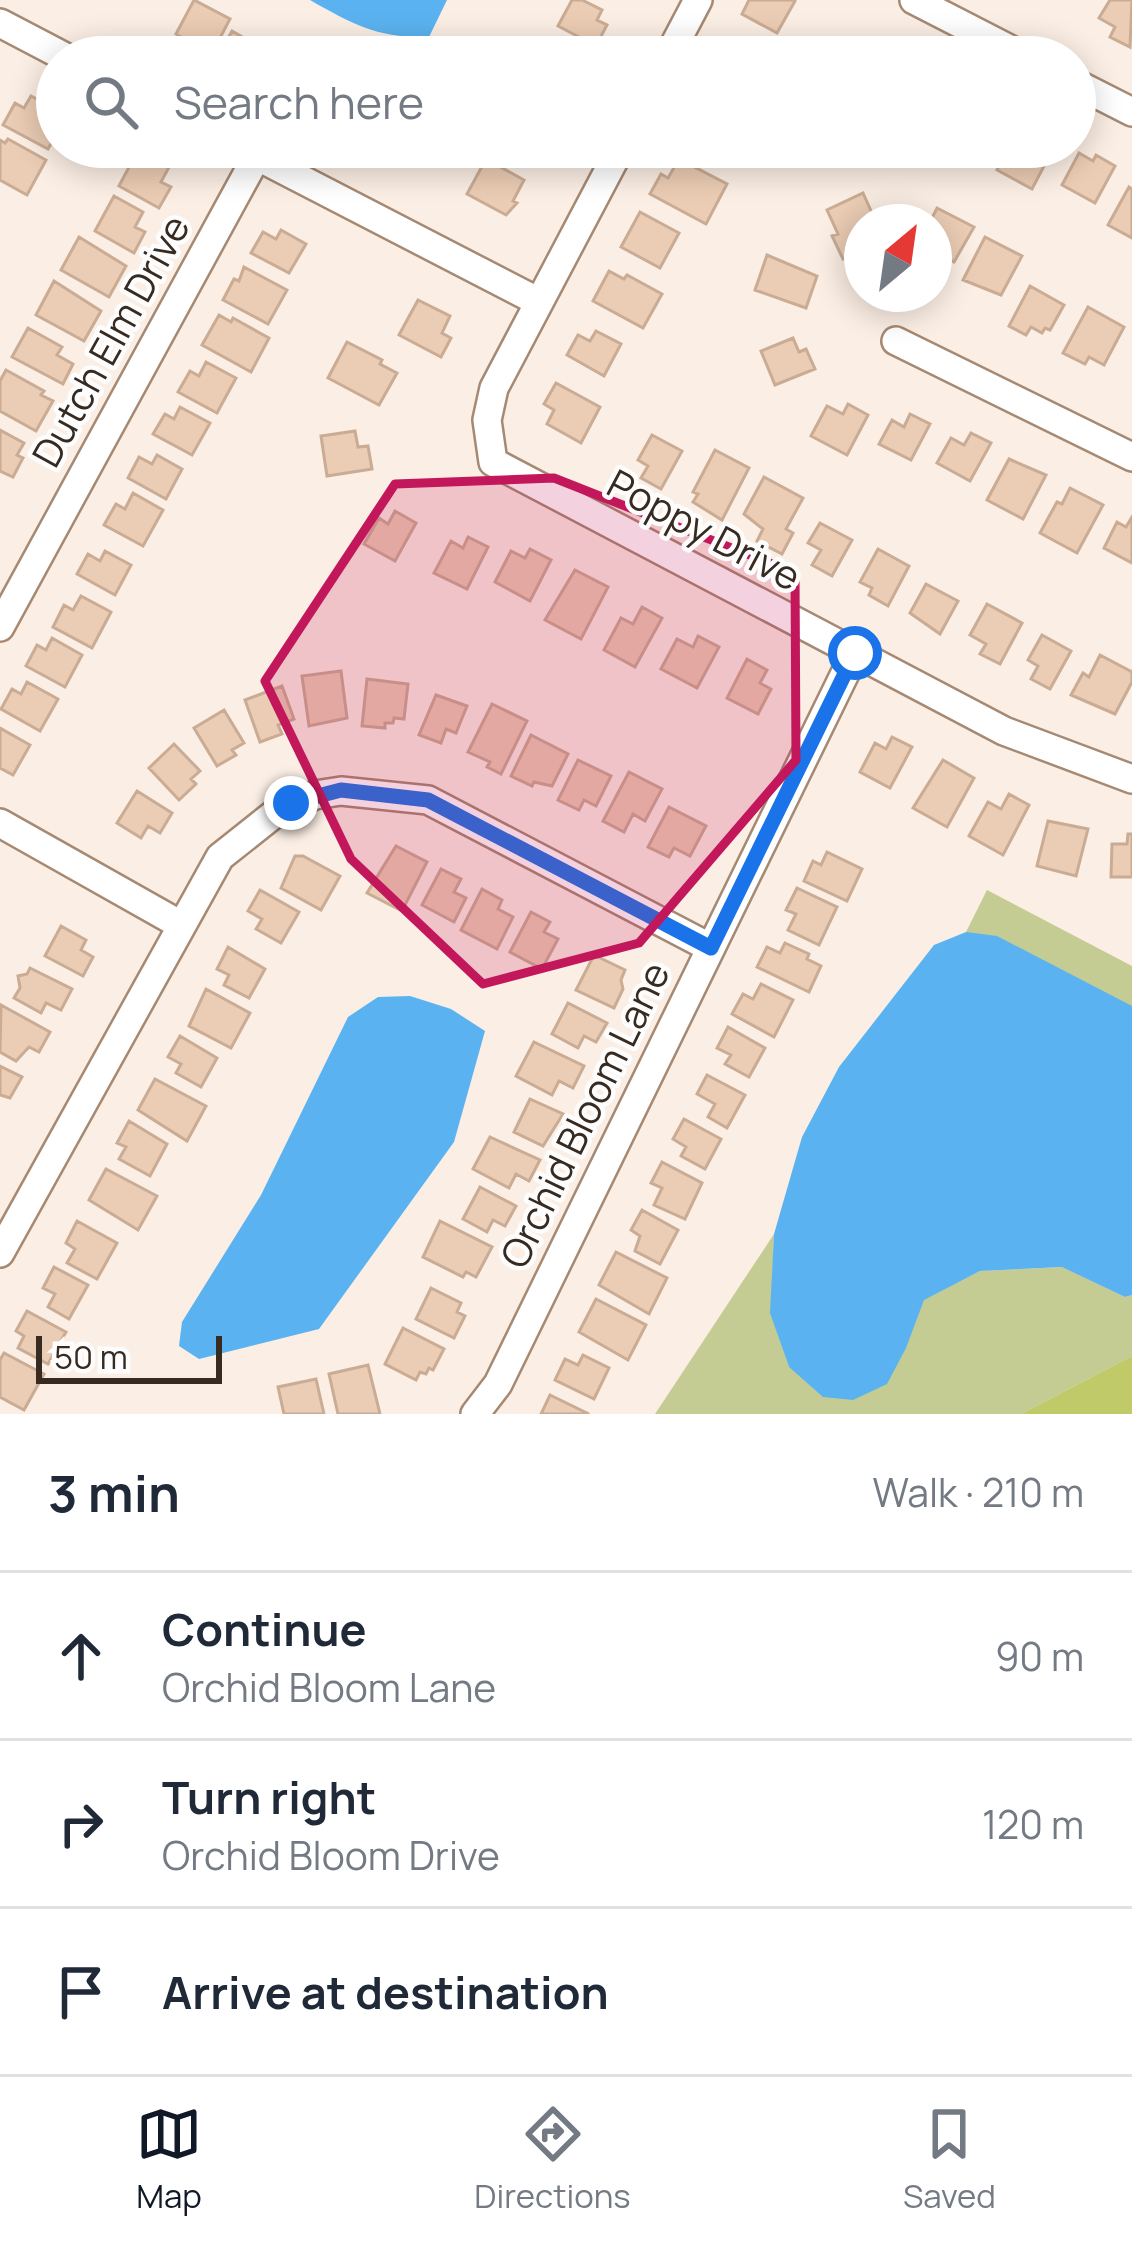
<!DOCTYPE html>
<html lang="en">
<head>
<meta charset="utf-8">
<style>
	:root { --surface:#fff; --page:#f2f2f3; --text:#1f2937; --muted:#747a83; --line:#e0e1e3; --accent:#111827 }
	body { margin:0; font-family:Manrope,sans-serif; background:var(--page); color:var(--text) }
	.compass { position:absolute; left:844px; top:204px; width:108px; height:108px; border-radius:50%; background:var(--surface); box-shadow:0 6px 30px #0003; rotate:29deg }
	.scale { position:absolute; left:36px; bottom:30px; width:186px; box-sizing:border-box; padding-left:12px; border:6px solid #362a21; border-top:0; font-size:33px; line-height:42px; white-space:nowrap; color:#362a21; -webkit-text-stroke:9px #fdfdfd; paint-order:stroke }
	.stop { position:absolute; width:36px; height:36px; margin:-27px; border:9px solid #1a73e8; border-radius:50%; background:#fff }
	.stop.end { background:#1a73e8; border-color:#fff; box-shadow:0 3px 12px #0008 }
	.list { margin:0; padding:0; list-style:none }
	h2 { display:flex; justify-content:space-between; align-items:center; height:156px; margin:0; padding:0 48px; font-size:51px }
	h2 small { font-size:39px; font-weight:400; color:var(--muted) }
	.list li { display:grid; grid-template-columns:78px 1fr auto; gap:36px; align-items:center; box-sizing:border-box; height:168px; padding:0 48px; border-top:3px solid var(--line) }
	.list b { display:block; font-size:45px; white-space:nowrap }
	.list p { margin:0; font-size:39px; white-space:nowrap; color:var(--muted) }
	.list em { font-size:39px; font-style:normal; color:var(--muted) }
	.icon { flex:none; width:66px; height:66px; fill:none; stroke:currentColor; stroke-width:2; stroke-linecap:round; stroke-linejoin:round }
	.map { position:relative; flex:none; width:1132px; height:1414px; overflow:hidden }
	.search { position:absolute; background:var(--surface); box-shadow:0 6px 30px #0003; left:36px; right:36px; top:36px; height:132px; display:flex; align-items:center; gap:30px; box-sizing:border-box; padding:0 42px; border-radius:66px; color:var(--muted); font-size:45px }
	.sheet { height:660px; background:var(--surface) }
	nav { display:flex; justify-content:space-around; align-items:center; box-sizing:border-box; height:168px; border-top:3px solid var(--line); background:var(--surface); font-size:33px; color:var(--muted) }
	nav a { display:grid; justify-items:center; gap:6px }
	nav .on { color:var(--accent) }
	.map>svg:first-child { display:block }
	.green { fill:#c4cc93 }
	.forest { fill:#c0ca68 }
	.water { fill:#5ab3f0 }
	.building { fill:#ebccb4; stroke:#caac94; stroke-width:3 }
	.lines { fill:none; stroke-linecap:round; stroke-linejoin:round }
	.minor-casing { stroke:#a68972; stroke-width:32 }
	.minor { stroke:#fff; stroke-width:27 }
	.route { stroke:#1a73e8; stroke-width:15 }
	.marked { fill:#c2185b; fill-opacity:0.2; stroke:#c2185b; stroke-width:9; stroke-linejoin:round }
	.labels { text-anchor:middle; stroke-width:9; stroke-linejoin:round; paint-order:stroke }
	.street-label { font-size:39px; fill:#362a21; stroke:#fdfdfd }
</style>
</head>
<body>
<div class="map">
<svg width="1132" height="1414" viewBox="0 0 1132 1414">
	<rect width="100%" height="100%" fill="#fbeee4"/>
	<path class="green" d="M987 890 1132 966V1018L966 932Z
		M774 1234 771 1314 789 1367 980 1271 1063 1267 1125 1297 1132 1295V1356L1021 1414H655Z"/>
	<path class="forest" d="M1132 1356V1414H1021Z"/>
	<path class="water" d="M310 0H447L429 37C377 38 354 25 310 0Z
		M966 932 997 936 1132 1006V1295L1125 1297 1062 1267 980 1271 924 1300 906 1348 887 1384 853 1400 823 1397 789 1367 770 1313 774 1234 802 1137 839 1067 934 945Z
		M410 996 451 1009 485 1031 454 1142 319 1329 199 1359 179 1346 182 1322 261 1195 348 1017 378 997Z"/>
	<path class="building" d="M194 0 230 19 210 57H184L173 51 181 37 176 34Z
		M572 0H582L602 10 597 20 607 25 596 46 558 26Z
		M749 0H794L795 1 777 33 742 14Z
		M1110 0H1132L1130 47 1110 37 1115 27 1099 18Z
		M232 31 267 51 263 57H218Z
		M870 42 890 53 888 57H844L855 44 865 50Z
		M31 96 57 110V133L48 149 3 125 15 103 24 108Z
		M8 139 46 160 27 195 0 180V140L5 143Z
		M364 147H409L400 164 379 153 377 157Z
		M1009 147H1054L1032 189 997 170Z
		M138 150 169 167 161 182 171 187 159 208 119 186Z
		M1079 153 1093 161 1096 155 1115 166 1095 203 1062 185Z
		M486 159 524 180 513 201 517 203 506 215 467 194Z
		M679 159 727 184 706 224 650 194 661 174 668 178Z
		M1129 187 1132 189V238L1108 225Z
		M863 193 876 222H862V250L843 259 832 236 838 234 827 210Z
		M114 196 143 212 135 227 145 232 134 253 95 231Z
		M937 208 974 227 954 262 939 254 934 258V222H930Z
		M640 212 679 233 660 268 621 247Z
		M281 230 306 244 289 273 251 253 263 232 276 239Z
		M79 237 126 266 109 297 61 270Z
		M985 237 1022 256 1001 295 963 280Z
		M767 255 817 276 806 308 755 290Z
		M244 267 287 290 268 324 223 300 234 279 239 281Z
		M609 271 624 279 627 275 662 294 643 328 593 301Z
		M54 281 101 311 84 341 36 315Z
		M1030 286 1064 305 1050 330 1045 328 1042 333 1031 327 1026 335 1009 326Z
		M418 300 450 316 442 333 451 338 441 357 399 335Z
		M1088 307 1124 327 1104 365 1089 357 1085 364 1063 353Z
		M219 315 231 322 233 318 269 338 251 372 202 345Z
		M28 328 62 347 57 355 73 364 63 384 12 357Z
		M596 331 621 344 604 376 567 355 578 335 590 341Z
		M793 338 799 352 806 349 815 369 775 385 761 351Z
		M347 342 382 360 380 364 397 373 379 405 328 378Z
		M206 362 236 378 217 413 178 392 190 371 199 376Z
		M6 370 44 391 41 395 53 401 36 431 0 411V381Z
		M556 383 600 407 581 443 547 424 554 410 544 404Z
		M848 404 868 415 847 455 811 436 827 406 843 414Z
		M180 407 210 423 192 455 153 434 165 414 174 419Z
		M910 414 930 424 911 460 879 444 892 420 904 427Z
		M0 430 24 443 17 455 23 458 13 477 0 471Z
		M355 431 358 447 368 446 372 469 327 476 321 436Z
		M971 433 991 443 970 481 937 463 951 438 964 445Z
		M652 435 682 451 661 489 641 478 648 466 638 460Z
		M715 450 749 468 722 520 693 502 698 494 693 492Z
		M157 455 182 469 166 499 128 478 139 457 152 464Z
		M1009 459 1046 475 1023 519 987 500Z
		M764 477 803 498 786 529 793 533 782 554 757 541 763 529 744 514Z
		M1070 488 1103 505 1077 553 1040 533 1057 502 1062 504Z
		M133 493 163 510 143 546 104 525 116 504 125 509Z
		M395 511 416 523 395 561 364 544 379 518 388 524Z
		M1132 517V563L1104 548 1117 522 1126 527Z
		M820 523 852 540 832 576 812 565 821 550 808 543Z
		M468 537 488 547 467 589 434 573 451 541 463 548Z
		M530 549 551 560 530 601 495 582 511 551 525 558Z
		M878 549 909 566 888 606 869 595 872 588 860 582Z
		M105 551 131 565 115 595 77 574 88 554 100 561Z
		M575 570 608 587 581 639 545 620Z
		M926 584 958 601 940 634 910 613Z
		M81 596 111 612 92 648 53 627 64 605 73 610Z
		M987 604 1022 623 1000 664 980 654 986 644 970 635Z
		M642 607 662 618 635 667 604 650 621 618 633 624Z
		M1042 635 1071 651 1050 689 1031 679 1038 666 1028 660Z
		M698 636 719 647 697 688 661 669 677 639 693 647Z
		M52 638 82 655 65 687 26 666 37 645 46 650Z
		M1100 655 1132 672V682L1115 714 1071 695 1083 673 1089 677Z
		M747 659 767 670 760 683 771 689 758 714 727 698Z
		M341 671 347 718 309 726 302 676Z
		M367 679 408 684 404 719 394 718 393 723H385V728L362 726Z
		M27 682 58 699 40 731 1 709 12 689 21 694Z
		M282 686 294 719 278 725 282 734 260 742 245 700Z
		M436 695 467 706 456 733 446 729 441 743 419 735Z
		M492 704 527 721 501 774 487 767 490 762 468 752Z
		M224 710 244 743 232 750 236 755 217 766 194 728Z
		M0 728 30 745 13 775 0 768Z
		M531 735 568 754 552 786 534 782 532 786 511 776Z
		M892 737 912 747 890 788 860 772 875 743 886 749Z
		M174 744 200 771 191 779 196 784 179 800 149 768Z
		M578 760 611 776 596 806 584 800 579 810 558 800Z
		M943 760 974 778 947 827 913 808Z
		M629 772 662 789 645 821 633 814 624 832 603 821Z
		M137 791 172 813 160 833 148 826 141 838 117 823Z
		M1009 794 1029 805 1003 855 969 836 988 802 1001 809Z
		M669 807 706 826 690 856 674 848 669 857 648 847Z
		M1048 821 1088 829 1076 876 1037 866Z
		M1128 834H1132V877H1111L1112 844H1127Z
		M396 846 427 862 402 911 367 893Z
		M827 852 862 869 847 901 804 881 813 861 821 865Z
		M295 856H303L340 876 321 910 281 888Z
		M441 869 461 879 454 892 466 898 454 922 422 905Z
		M797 888 837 907 819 945 788 930 796 914 786 910Z
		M482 889 502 900 498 909 513 917 497 949 461 930Z
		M260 890 299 912 281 943 256 929 262 919 248 911Z
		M531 912 550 922 544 932 558 939 542 969 510 952Z
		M61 926 86 940 81 950 93 957 83 976 45 956Z
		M785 943 809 954 807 959 821 966 809 992 757 967 767 947 780 953Z
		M228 947 265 969 249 998 224 985 229 975 217 969Z
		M594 955 625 970 621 980 623 989 614 1008 576 990Z
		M30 968 72 989 61 1010 46 1003 41 1013 14 998 20 988 18 976 27 974Z
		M761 984 793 1000 774 1037 732 1014 743 994 753 999Z
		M206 989 250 1013 231 1048 189 1026Z
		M568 1003 607 1023 596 1042 584 1036 578 1048 552 1034Z
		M1 1005 50 1032 39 1052 29 1047 16 1061 0 1052Z
		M728 1027 765 1048 749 1077 725 1064 731 1055 717 1048Z
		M180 1036 217 1058 201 1087 176 1073 181 1064 168 1057Z
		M534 1042 584 1066 573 1088 559 1081 552 1095 516 1076Z
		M0 1066 22 1077 10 1098 0 1095Z
		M707 1075 745 1095 727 1128 708 1117 715 1104 697 1094Z
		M155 1079 206 1106 187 1141 138 1110Z
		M530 1099 563 1114 543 1146 514 1132Z
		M684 1119 721 1139 705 1169 681 1156 686 1147 673 1139Z
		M129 1121 167 1144 150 1176 119 1159 126 1147 117 1143Z
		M490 1137 540 1160 529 1181 516 1174 509 1188 473 1169Z
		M662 1162 702 1183 685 1219 654 1205 662 1188 651 1183Z
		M106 1169 157 1196 138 1230 89 1200Z
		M480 1187 516 1206 505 1226 493 1220 487 1232 463 1219Z
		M642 1210 678 1230 660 1264 635 1251 640 1236 631 1230Z
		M77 1221 117 1243 97 1279 67 1263 75 1249 66 1243Z
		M440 1221 492 1247 476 1277 466 1272 463 1277 423 1257Z
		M616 1252 667 1278 649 1314 599 1285Z
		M54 1267 88 1285 69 1319 48 1307 55 1294 43 1288Z
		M431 1288 461 1303 457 1312 465 1316 454 1338 416 1319Z
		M596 1299 646 1325 628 1360 579 1332Z
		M27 1311 66 1332 48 1364 18 1348 24 1336 16 1331Z
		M403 1328 444 1349 433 1370 429 1368 426 1374 420 1372 416 1380 385 1364Z
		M4 1353 44 1374 24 1410 0 1397V1360Z
		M583 1355 609 1368 594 1399 555 1380 565 1359 578 1365Z
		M368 1365 380 1414H338L329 1374Z
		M316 1379 324 1414H284L278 1387Z
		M550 1395 589 1414H541Z"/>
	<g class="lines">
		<defs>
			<path id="minor" d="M914 0 1025 57
				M0 23 65 57
				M668 57 698 0
				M1075 83 1132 112
				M239 147 539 302
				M621 147 494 388 487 420 493 462 1004 731 1132 779
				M896 341 1132 457
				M0 627 257 156
				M0 823 181 925
				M0 1253 220 857 278 811 315 795 341 791 428 800 711 948
				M475 1414 498 1384 855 653"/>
		</defs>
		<use href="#minor" class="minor-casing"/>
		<use href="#minor" class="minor"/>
	</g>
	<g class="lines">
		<path class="route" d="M291 803 341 790 428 800 711 948 855 653"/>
	</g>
	<path class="marked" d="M554 478 795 573 796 760 639 943 483 984 351 859 265 681 395 484Z"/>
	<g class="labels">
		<g class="street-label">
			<text transform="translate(111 341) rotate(-61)" y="14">Dutch Elm Drive</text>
			<text transform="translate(704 530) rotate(28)" y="14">Poppy Drive</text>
			<text transform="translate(585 1115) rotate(-64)" y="14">Orchid Bloom Lane</text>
		</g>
	</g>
</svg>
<svg class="compass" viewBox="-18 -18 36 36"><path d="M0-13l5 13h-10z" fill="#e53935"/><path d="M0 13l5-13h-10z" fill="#747a83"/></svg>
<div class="scale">50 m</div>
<div class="stop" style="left:855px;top:653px"></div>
<div class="stop end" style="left:291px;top:803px"></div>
<div class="search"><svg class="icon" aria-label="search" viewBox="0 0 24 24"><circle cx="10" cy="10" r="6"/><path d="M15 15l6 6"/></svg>Search here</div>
</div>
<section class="sheet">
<h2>3 min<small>Walk · 210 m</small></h2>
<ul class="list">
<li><svg class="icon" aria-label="ahead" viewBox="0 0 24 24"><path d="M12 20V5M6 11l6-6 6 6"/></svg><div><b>Continue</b><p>Orchid Bloom Lane</p></div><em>90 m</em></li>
<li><svg class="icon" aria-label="right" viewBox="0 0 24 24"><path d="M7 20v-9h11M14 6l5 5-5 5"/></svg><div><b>Turn right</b><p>Orchid Bloom Drive</p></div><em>120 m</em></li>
<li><svg class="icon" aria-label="arrive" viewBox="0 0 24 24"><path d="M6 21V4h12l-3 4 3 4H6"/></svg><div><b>Arrive at destination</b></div></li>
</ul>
</section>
<nav>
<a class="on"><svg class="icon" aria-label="map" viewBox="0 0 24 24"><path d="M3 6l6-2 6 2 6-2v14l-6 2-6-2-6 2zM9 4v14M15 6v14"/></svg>Map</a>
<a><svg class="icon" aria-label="directions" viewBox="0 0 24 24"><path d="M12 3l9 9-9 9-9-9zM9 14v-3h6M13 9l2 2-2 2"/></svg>Directions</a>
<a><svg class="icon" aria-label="saved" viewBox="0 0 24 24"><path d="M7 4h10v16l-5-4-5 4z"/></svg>Saved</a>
</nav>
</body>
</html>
